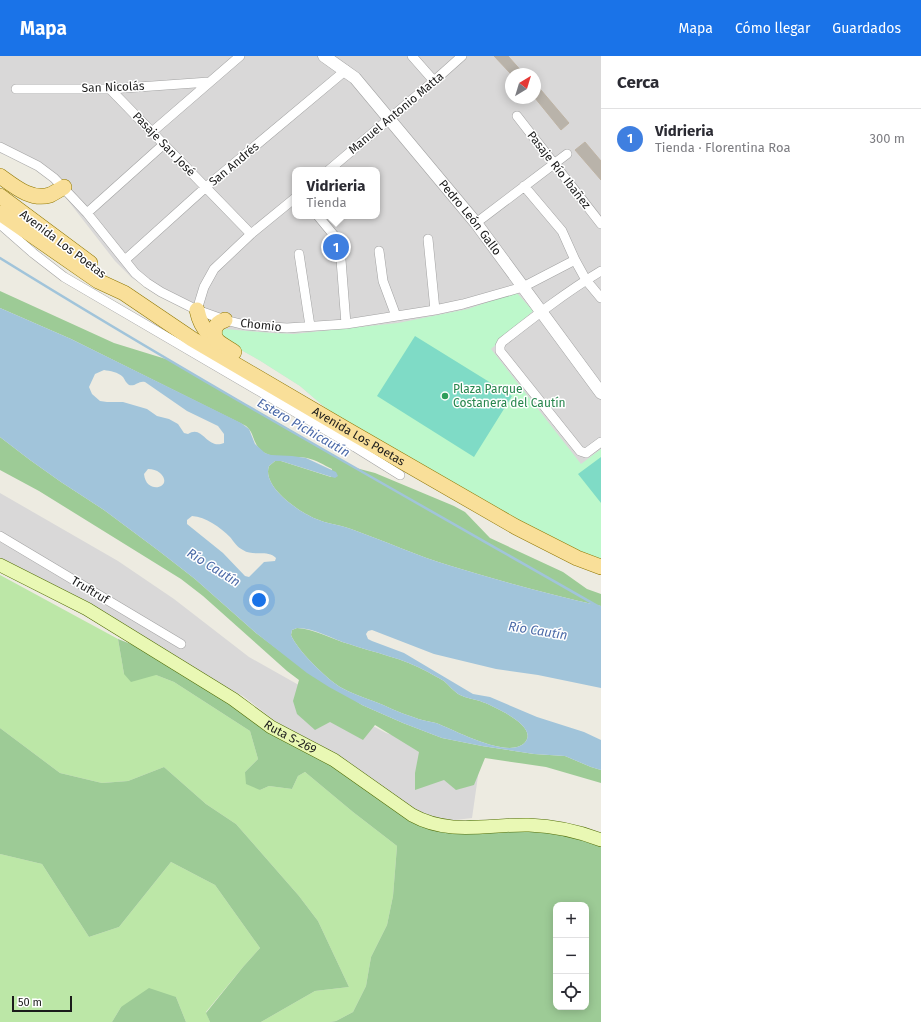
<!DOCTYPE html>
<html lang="es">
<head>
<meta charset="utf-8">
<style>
	:root { --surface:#fff; --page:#f7f7f7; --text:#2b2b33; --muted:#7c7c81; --line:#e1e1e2; --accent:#1a73e8 }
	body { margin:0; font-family:"Fira Sans",sans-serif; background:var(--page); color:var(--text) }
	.controls { position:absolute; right:12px; bottom:12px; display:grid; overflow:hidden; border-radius:8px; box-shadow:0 2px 10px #0003 }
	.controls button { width:36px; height:36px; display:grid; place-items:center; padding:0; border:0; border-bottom:1px solid var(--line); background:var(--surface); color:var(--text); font:20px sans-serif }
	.compass { position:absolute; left:505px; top:12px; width:36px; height:36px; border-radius:50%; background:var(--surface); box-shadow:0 2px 10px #0003; rotate:38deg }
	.scale { position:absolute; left:12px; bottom:10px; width:60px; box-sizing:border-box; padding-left:4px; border:2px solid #1b1b1b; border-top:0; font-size:11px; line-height:14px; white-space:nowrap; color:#1b1b1b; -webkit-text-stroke:3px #fff; paint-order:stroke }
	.you { position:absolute; left:259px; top:544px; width:14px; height:14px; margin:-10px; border:3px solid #fff; border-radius:50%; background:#1a73e8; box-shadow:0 0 0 6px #1a73e833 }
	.badge { display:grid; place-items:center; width:26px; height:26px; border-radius:50%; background:var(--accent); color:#fff; font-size:13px; font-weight:700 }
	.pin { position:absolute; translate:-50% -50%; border:2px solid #fff; box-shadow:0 1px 4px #0006 }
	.popup { position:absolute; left:292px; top:111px; width:88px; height:52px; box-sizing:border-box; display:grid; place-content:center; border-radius:8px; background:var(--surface); filter:drop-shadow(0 1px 3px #0005); font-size:13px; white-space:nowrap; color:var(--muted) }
	.popup b { font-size:15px; color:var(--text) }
	.popup::after { content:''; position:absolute; left:50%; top:100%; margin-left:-8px; border:8px solid transparent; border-top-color:var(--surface) }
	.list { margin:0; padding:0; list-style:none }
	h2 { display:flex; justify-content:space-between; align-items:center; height:52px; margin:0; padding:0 16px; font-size:17px }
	h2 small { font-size:13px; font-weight:400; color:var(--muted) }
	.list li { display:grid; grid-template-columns:26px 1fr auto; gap:12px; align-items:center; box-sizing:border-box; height:60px; padding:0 16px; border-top:1px solid var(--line) }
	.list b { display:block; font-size:15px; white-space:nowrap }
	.list p { margin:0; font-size:13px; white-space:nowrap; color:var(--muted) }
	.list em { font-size:13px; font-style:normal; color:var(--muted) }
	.icon { flex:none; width:22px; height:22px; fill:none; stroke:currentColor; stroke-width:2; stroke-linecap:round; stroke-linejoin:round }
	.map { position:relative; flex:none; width:601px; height:966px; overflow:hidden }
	header { display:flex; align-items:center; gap:24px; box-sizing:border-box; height:56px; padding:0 20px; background:var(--accent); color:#fff }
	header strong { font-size:19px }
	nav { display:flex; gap:22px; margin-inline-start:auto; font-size:14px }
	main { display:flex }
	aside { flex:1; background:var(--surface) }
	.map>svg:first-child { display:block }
	.residential { fill:#d9d8d8; fill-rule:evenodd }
	.grass { fill:#bce7a7 }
	.forest { fill:#9dcb96; fill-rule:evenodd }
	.park { fill:#bdf8cb }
	.pitch { fill:#7fdbc6 }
	.water { fill:#a1c4da; fill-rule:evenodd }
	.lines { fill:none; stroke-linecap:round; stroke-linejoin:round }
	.stream { stroke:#a1c4da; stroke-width:2.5 }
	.building { fill:#b9b3aa; stroke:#beb3a4 }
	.minor-casing { stroke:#a2a2a2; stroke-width:10 }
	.tertiary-casing { stroke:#a2a2a2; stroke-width:13 }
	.secondary-casing { stroke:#526e07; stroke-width:14 }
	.primary-casing { stroke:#8f7703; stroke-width:16 }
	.minor { stroke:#fff; stroke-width:9 }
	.tertiary { stroke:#fff; stroke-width:12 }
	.secondary { stroke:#e9f8b4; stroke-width:13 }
	.primary { stroke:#f9df99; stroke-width:15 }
	.leisure-dot { fill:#2e9e5b; stroke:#fff; stroke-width:1.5 }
	.labels { text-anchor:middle; stroke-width:3; stroke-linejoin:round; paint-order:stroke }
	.street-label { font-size:12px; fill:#1b1b1b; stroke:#fff }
	.leisure-label { font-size:12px; fill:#27864d; stroke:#fff; text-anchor:start }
	.water-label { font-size:13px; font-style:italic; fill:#4b6aa8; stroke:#fff }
</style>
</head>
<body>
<header>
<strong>Mapa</strong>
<nav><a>Mapa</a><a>Cómo llegar</a><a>Guardados</a></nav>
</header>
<main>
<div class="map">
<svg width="601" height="966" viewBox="0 0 601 966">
	<rect width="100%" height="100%" fill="#edebe1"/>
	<path class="residential" d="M0 0H601V507L335 360 300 330 259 304 232 289 221 276 225 272 186 254 132 222 115 205 52 124 35 111 0 97ZM511 18H535V42H511ZM295 114H377V160H295Z
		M0 437 118 505 174 543 249 601 336 650 386 677 480 706 472 762 447 765 423 760 342 703 279 668 243 640 94 565 0 514Z"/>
	<path class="grass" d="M0 519 118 583 124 618 156 619 174 626 250 675 258 703 245 716 260 734 269 730 292 733 298 720 305 716 353 756 397 790 393 840 387 869 371 901 366 930 353 956 336 965 330 966H261L315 935 349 931 318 865 299 840 236 768 206 748 164 711 128 725 102 727 60 717 0 672Z
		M0 798 42 808 89 881 119 871 171 806 215 829 260 892 243 911 206 956 210 966H186L176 941 121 951 112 966H0Z"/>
	<path class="forest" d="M0 235 114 287 169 304 356 412 375 417 454 450 465 456 490 482 563 516 587 533 601 538V550C551 539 500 525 451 510 417 500 385 485 351 473 337 468 321 467 308 459 294 452 262 429 269 410L275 405H281L331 421 332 413C324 409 316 404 307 402 293 399 276 404 263 396 252 388 255 377 246 370L71 283 0 252Z
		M0 381 30 404 61 426 104 454 159 495 195 523 256 577 280 595 362 649 403 667 442 682 482 690 534 698 565 700 591 711 601 714V727L546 711 485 702 474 729 456 734 444 724 415 734V717L419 696 375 669 363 684 330 666 315 674 297 658 293 645 299 624 287 615 203 540 181 523 39 435 0 414Z
		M297 572C315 573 331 583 349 588 375 597 403 602 428 616 433 619 439 622 444 625 449 629 454 636 460 639 466 642 474 643 480 645 491 649 537 669 526 685 512 706 453 673 436 667 428 665 420 664 413 661 399 657 387 650 373 645 362 641 351 637 340 631 326 622 297 594 291 579L292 574Z
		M118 583 146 594 307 696 441 771 470 764 519 765 601 782V966H330L336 965 353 956 366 930 371 901 387 869 393 840 397 790 353 756 305 716 298 720 292 733 269 730 260 734 246 728 245 716 258 703 250 675 174 626 156 619 131 626 124 618ZM556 849H586V951H556Z
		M0 672 60 717 102 727 128 725 164 711 206 748 236 768 299 840 318 865 349 931 315 935 261 966H210L206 957 243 911 260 892 215 829 171 806 119 871 89 881 42 808 0 798Z
		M149 932 176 941 186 966H112L121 951Z"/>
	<path class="park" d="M516 236 533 255 491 293 581 408 601 393V507L579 498 335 360 300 330 259 304 232 289 222 281 221 276 225 273 272 277 294 278 398 267 468 253Z"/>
	<path class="pitch" d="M415 280 512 340 474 401 377 340Z
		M601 401V447L578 418Z"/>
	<path class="water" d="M0 252 71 283 241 367 249 373 255 388 265 397 271 399 292 400 306 402 336 416 338 420 335 422 281 405H275L269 410C262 429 294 452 308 459 321 467 337 468 351 473 385 485 417 500 451 510 500 525 551 539 601 550V632L538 619 496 613 434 598 372 574 368 575 366 578 368 583 372 585 404 597 473 638 490 641 537 661 584 676 601 684V714L591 711 565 700 534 698 482 690 442 682 403 667 362 649 329 631 307 617 256 577 195 523 159 495 104 454 61 426 30 404 0 381ZM104 314C110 315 118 316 123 321 125 324 126 327 129 329 135 331 139 324 145 326L187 355 218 370 224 378V387C206 394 203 368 188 378L184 377 178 368 169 363 157 360 147 353 123 346H107L100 345 92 338 89 331 95 318ZM148 413C153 413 156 414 160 417 175 431 146 440 144 418ZM192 460C206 461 220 471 230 481 234 486 237 491 243 494 253 501 267 493 276 502L275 505 264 506 249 521 245 520 223 497 187 468V464ZM297 572C315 572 332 583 349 588 375 597 403 602 428 616 433 619 439 622 444 625 449 629 454 636 460 639 466 642 474 643 480 645 491 649 537 669 526 685 512 706 453 673 436 667 428 665 420 664 413 661 399 657 387 650 373 645 362 641 351 637 340 631 326 622 297 594 291 579L292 574Z"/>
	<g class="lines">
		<path class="stream" d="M0 202C197 324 400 437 601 552"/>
	</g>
	<path class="building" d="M494 0H508L524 18H511Z
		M535 27 569 67 561 74 535 42Z
		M585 86 601 105V124L575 94Z"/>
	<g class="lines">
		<defs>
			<path id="minor" d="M412 0 434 25
				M16 33H110L209 26
				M110 33 251 178
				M517 60 601 168
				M152 76 240 0
				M0 91 38 110 54 122 87 157 135 217 147 227 161 236 197 254 225 264 245 269 287 272 346 268 435 254 463 248 523 231 575 204
				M329 114 434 25 462 0
				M524 130 562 175 575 204 586 224 601 242
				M87 157 164 88
				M318 160 337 183 340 191 346 268
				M476 167 567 98
				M0 168 33 197 64 221 355 391 400 419
				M428 183 435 254
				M379 195 383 225 396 260
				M299 198 310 270
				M125 204 206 131 346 14
				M601 215C566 236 534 261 502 286L500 290V295L580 395 586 397 601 386
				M197 254 204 231 214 213 251 178 295 142
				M0 480 181 588"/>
			<g id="tertiary">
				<path id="s1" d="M324 0 355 22 476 167 601 337"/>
			</g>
			<g id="secondary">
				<path id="s2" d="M0 509 87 553 233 643 271 671 334 704 412 759C450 780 488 768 529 769 554 770 578 775 601 784"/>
			</g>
			<g id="primary">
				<path d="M0 120C14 130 31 145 50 139 54 137 59 134 64 131"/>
				<path d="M0 140 90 207"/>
				<path id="s3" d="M0 157 98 225 124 237 192 283 344 372 516 471 577 502 601 511"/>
				<path d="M197 254C202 278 215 284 234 296"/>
				<path d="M218 286C211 278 214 267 225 264"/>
			</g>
		</defs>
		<use href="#minor" class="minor-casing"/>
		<use href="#tertiary" class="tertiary-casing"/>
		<use href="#secondary" class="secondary-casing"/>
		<use href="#primary" class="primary-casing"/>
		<use href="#minor" class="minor"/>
		<use href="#tertiary" class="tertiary"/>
		<use href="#secondary" class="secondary"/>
		<use href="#primary" class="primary"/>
	</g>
	<circle class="leisure-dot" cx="445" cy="340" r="4"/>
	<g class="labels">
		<g class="street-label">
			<text transform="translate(113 31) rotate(-2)" y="4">San Nicolás</text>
			<text transform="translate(396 57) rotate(-40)" y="4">Manuel Antonio Matta</text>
			<text transform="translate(164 88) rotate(46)" y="4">Pasaje San José</text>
			<text transform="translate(234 108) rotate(-40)" y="4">San Andrés</text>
			<text transform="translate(559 114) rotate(52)" y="4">Pasaje Río Ibañez</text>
			<text dy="4" stroke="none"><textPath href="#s1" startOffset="219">Pedro León Gallo</textPath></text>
			<text transform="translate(63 188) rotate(37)" y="4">Avenida Los Poetas</text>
			<text transform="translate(261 269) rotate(6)" y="4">Chomio</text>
			<text dy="4" stroke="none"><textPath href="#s3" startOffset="423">Avenida Los Poetas</textPath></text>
			<text transform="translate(90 534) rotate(31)" y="4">Truftruf</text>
			<text dy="4" stroke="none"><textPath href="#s2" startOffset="338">Ruta S-269</textPath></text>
		</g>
		<g class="leisure-label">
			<text x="453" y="337">Plaza Parque<tspan x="453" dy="14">Costanera del Cautín</tspan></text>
		</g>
		<g class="water-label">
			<text transform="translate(304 371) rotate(30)" y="5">Estero Pichicautín</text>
			<text transform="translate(214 511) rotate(32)" y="5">Río Cautín</text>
			<text transform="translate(538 574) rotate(9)" y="5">Río Cautín</text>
		</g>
	</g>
</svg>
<div class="controls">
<button>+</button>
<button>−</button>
<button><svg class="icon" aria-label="locate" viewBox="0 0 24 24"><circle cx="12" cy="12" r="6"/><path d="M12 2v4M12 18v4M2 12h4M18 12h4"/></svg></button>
</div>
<svg class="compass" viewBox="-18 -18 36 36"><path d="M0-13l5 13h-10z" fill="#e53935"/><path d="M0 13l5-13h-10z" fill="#7c7c81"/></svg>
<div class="scale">50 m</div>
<div class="you"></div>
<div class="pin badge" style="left:336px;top:191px;background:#3f7fe0">1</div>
<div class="popup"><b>Vidrieria</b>Tienda</div>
</div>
<aside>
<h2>Cerca<small></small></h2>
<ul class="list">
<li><span class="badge" style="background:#3f7fe0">1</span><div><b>Vidrieria</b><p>Tienda · Florentina Roa</p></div><em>300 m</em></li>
</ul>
</aside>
</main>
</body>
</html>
